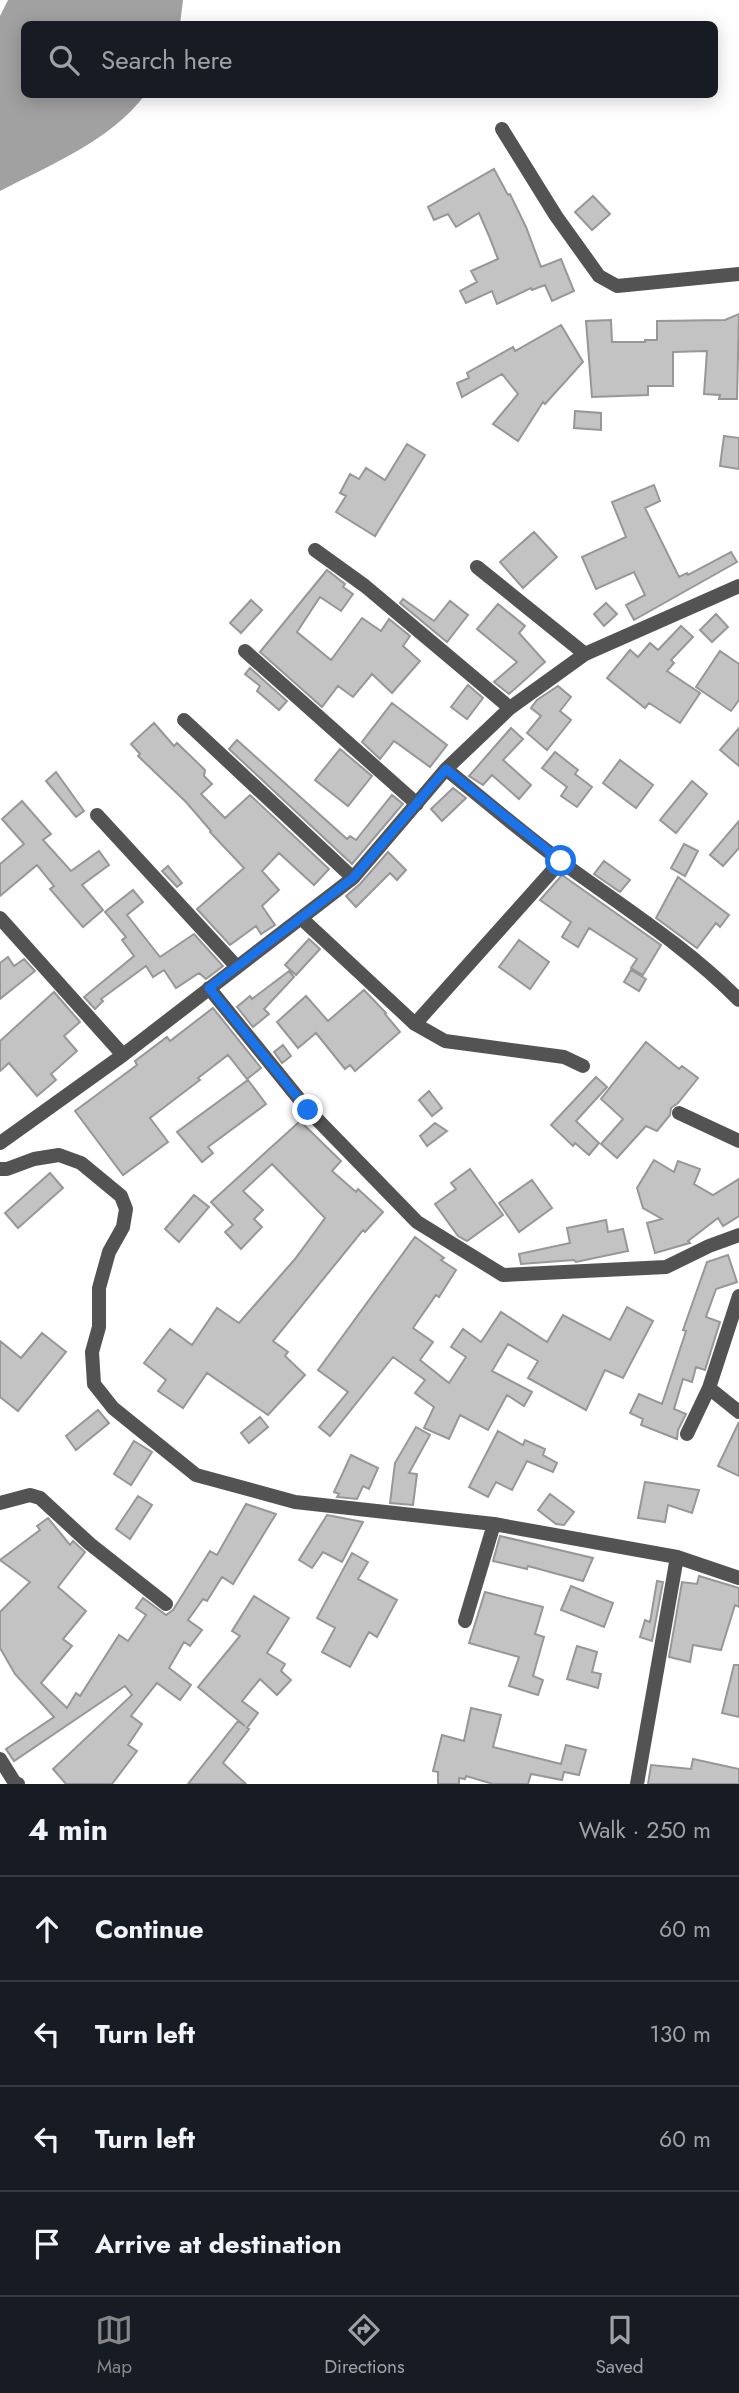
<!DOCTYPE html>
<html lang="en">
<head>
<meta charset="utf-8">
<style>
	:root { --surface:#171b24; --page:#20242c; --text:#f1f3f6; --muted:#9ea1a6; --line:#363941; --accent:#858687 }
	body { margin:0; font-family:Jost,sans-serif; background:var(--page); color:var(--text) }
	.stop { position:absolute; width:21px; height:21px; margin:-16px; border:5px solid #1a73e8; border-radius:50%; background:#fff }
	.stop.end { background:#1a73e8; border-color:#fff; box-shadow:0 2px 7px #0008 }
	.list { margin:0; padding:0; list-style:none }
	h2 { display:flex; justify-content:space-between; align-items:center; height:91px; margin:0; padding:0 28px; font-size:30px }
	h2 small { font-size:23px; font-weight:400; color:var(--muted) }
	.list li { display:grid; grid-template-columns:46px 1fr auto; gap:21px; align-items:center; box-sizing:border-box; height:105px; padding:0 28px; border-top:2px solid var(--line) }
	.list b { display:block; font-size:26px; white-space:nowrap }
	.list em { font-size:23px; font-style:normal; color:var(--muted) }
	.icon { flex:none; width:38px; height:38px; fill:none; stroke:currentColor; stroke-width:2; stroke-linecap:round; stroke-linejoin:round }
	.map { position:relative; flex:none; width:739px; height:1784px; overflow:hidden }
	.search { position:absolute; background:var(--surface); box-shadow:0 4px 18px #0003; left:21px; right:21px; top:21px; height:77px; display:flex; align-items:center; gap:18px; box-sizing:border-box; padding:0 24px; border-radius:10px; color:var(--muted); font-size:26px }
	.sheet { height:511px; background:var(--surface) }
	nav { display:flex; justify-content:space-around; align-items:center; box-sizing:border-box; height:98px; border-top:2px solid var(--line); background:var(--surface); font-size:19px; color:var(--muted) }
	nav a { display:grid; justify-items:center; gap:4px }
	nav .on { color:var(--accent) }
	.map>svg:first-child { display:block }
	.water { fill:#a1a1a1 }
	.building { fill:#c3c3c3; stroke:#979797; stroke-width:2 }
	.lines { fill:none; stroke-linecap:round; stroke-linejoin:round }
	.minor { stroke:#535353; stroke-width:14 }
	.route { stroke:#1a73e8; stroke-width:9 }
</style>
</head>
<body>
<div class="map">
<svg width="739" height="1784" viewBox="0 0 739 1784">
	<rect width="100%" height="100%" fill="#fff"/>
	<path class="water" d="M8 0H183L180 24H24V94L145 95C110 141 50 165 0 191V16Z"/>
	<path class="building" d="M494 169 508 195 510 194 526 227 541 267 561 259 574 291 552 301 545 285 532 290 531 288 497 304 492 291 466 303 460 291 477 282 471 271 498 259 489 236 479 213 456 227 448 214 434 220 428 207Z
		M593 196 610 214 592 230 575 212Z
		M739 314 737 399H719L720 395 704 394 707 351 673 352V386H648V395L592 397 586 321 611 320 612 342H645V340H657V321L725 320Z
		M561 325 583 362 545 404 543 402 518 441 493 424 518 394 502 374 462 397 457 383 469 378 467 373 513 347 515 351Z
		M575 411 601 413V430L574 428Z
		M724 436 739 438V469L720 466Z
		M407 444 425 455 375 536 336 512 346 496 340 493 350 474 359 479 366 468 385 480Z
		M654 485 660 501 645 508 679 577 687 573 688 575 731 552 737 562 634 620 626 605 645 595 634 572 596 589 582 557 626 537 612 502Z
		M534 532 557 557 523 588 500 562Z
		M327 570 345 584 343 587 353 594 341 611 320 597 297 632 331 660 362 618 381 631 389 619 410 636 403 646 420 661 392 693 372 674 353 697 338 686 322 707 260 652Z
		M403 599 434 621 450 601 468 615 447 642 400 603Z
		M251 600 262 610 241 633 230 623Z
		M606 603 617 614 604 626 594 614Z
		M498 604 525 626 519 633 545 662 509 694 494 682 517 662 477 629Z
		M716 614 728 627 712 642 700 630Z
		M681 626 693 637 671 660 674 663 667 671 700 693 680 723 649 703 645 708 607 678 630 650 638 657 650 643 658 650Z
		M720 651 739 664V700L731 711 696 687Z
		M250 668 287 701 279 710 257 691 260 686 245 674Z
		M468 685 483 698 467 719 451 707Z
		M558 686 571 697 560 711 571 720 547 750 527 733 541 716 531 708 537 700Z
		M392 703 447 745 430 767 394 741 380 759 362 742Z
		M154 723 174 746 177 743 205 770 204 776 212 784 201 794 225 818 250 795 329 869 314 885 279 853 262 871 279 890 262 906 275 925 261 934 256 926 230 945 197 909 244 868 210 832 211 831 186 802 138 756 140 754 131 744Z
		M511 728 523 739 503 760 531 785 519 799 492 775 483 785 469 776Z
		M739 728V766L720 750Z
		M237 740 347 839 350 836 356 840 392 795 403 804 352 864 229 749Z
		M340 749 372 776 348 806 315 780Z
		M555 752 578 770 575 774 592 787 577 807 561 796 567 787 542 768Z
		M620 760 653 785 636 808 603 783Z
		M56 772 84 811 76 817 46 781Z
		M692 781 707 794 676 833 660 820Z
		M453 788 466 798 442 821 431 809Z
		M22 801 51 834 43 840 71 871 99 851 109 865 82 885 103 910 83 927 50 889 54 886 37 865 0 896V864L24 844 2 819Z
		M739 821V848L723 866 710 855Z
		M684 844 698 851 685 876 671 868Z
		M388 852 406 870 397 880 390 873 356 907 346 896 360 884Z
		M604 861 630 880 620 892 594 874Z
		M168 866 182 883 177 887 162 871Z
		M562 875 661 945 643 975 631 968 637 959 589 928 578 947 562 937 571 922 540 900Z
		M678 877 729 915 720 927 716 923 697 948 656 918Z
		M133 890 143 902 127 915 160 957 194 934 223 966 206 979 199 973 176 988 164 970 153 977 146 966 101 999 103 1001 95 1009 84 997 134 956 122 940 126 937 105 912Z
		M309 939 320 949 296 975 285 965Z
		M519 940 549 962 530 989 499 967Z
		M8 957 14 966 24 959 35 971 0 999V963Z
		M631 970 646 979 639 991 624 982Z
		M289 971 294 977 264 1009 269 1014 253 1027 237 1007 250 996 252 999Z
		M364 990 386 1013 385 1014 400 1032 355 1071 350 1065 345 1069 316 1033 298 1048 277 1022 306 996 328 1021Z
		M54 992 80 1022 64 1036 77 1051 51 1074 56 1080 37 1096 9 1063 0 1071V1041Z
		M213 1008 261 1068 247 1079 228 1055 198 1078 200 1080 150 1118 168 1142 123 1175 75 1111 137 1065 135 1061 167 1037 170 1041Z
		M646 1042 679 1069 682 1066 698 1078 678 1103 671 1108 670 1115 657 1131 646 1126 617 1158 601 1144 623 1119 601 1099Z
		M283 1045 291 1056 282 1063 274 1052Z
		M596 1077 607 1087 576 1121 599 1143 589 1155 575 1143 573 1146 551 1125Z
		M248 1080 266 1104 208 1147 213 1153 202 1162 177 1132Z
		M429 1091 442 1108 432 1116 419 1100Z
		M300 1121 341 1161 332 1171 356 1192 358 1189 383 1212 365 1232 363 1230 273 1341 288 1352 285 1356 305 1375 268 1415 207 1373 183 1408 158 1391 166 1380 144 1363 170 1329 192 1345 217 1308 239 1323 295 1259 325 1218 272 1164 243 1191 263 1210 254 1219 262 1227 241 1249 225 1232 233 1225 211 1202Z
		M435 1123 447 1131 427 1146 420 1136Z
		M654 1160 674 1172 678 1161 700 1169 694 1184 713 1195 739 1179V1216L723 1226 718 1218 688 1241 690 1243 655 1253 647 1223 662 1219 643 1208 637 1188Z
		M470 1169 503 1215 467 1241 458 1236 435 1204 456 1189 451 1183Z
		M50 1173 63 1188 18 1228 5 1213Z
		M532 1180 552 1208 519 1232 499 1203Z
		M194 1195 209 1207 179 1242 165 1229Z
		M606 1220 608 1232 623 1229 628 1251 576 1262 574 1260 521 1264 519 1254 570 1243 567 1228Z
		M415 1237 444 1258 441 1260 456 1270 439 1297 436 1295 413 1328 433 1342 420 1360 449 1383 466 1357 451 1347 463 1329 481 1342 501 1312 547 1342 563 1315 610 1340 627 1307 653 1321 623 1378 605 1370 586 1410 528 1378 538 1361 508 1344 492 1371 532 1392 524 1406 507 1395 488 1430 460 1415 449 1439 424 1428 434 1407 415 1393 425 1380 393 1357 330 1436 319 1427 348 1392 318 1370Z
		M728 1255 737 1282 716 1289 706 1317 720 1322 705 1370 696 1367 692 1382 683 1379 674 1409 686 1414 678 1430 677 1439 641 1425 643 1419 630 1413 639 1394 662 1404 686 1331 683 1330 707 1262Z
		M42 1333 66 1352 18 1411 0 1397V1341L21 1358Z
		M98 1410 109 1423 76 1450 66 1436Z
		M260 1417 268 1427 249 1443 241 1433Z
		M739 1422V1476L718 1466Z
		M416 1427 430 1435 409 1473 417 1474 413 1505 390 1503 395 1463Z
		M498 1431 523 1445 525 1440 545 1449 543 1455 557 1463 553 1472 527 1461 512 1490 496 1482 488 1497 469 1487Z
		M134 1441 152 1452 131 1485 114 1474Z
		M351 1455 378 1468 369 1489 363 1486 357 1499 337 1497 339 1494 334 1492Z
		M645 1482 699 1490 692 1513 668 1505 665 1522 638 1518Z
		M550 1494 574 1512 564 1525 556 1524 538 1510Z
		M138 1496 152 1505 130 1539 116 1529Z
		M246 1504 276 1514 233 1584 222 1577 207 1601 203 1599 188 1620 202 1630 190 1646 184 1642 169 1668 191 1685 180 1700 157 1683 131 1716 142 1724 128 1745 137 1751 112 1784H66L53 1769 132 1695 125 1686 14 1761 6 1749 54 1717 15 1674 0 1648V1612L30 1582 0 1560 40 1530 37 1526 48 1518 70 1545 73 1541 85 1552 58 1587 86 1611 63 1639 72 1646 41 1683 67 1708 76 1693 80 1696 119 1635 128 1641 146 1615 136 1608 143 1598 166 1615 173 1610 210 1551 217 1555Z
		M327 1515 363 1522 342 1562 323 1552 312 1568 299 1560Z
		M500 1536 593 1558 583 1581 528 1566 527 1569 493 1561Z
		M352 1553 368 1562 358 1579 397 1600 377 1637 369 1632 350 1667 322 1652 335 1628 317 1618Z
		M699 1576 739 1588V1607L735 1605 721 1650 693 1645 690 1662 669 1657 682 1582 697 1584Z
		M657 1581 663 1582 652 1641 640 1637 645 1620 650 1622Z
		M571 1586 613 1603 604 1627 561 1610Z
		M485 1592 543 1607 535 1634 544 1637 533 1676 543 1680 538 1695 509 1686 519 1657 469 1643Z
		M254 1596 289 1618 267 1653 285 1664 281 1671 291 1680 277 1695 260 1679 242 1701 258 1713 247 1728 249 1729 223 1763 246 1784H188L238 1721 245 1726 198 1687 240 1636 232 1631Z
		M577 1646 597 1652 592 1672 601 1674 598 1688 567 1679Z
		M734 1665H739V1717L722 1713Z
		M471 1708 501 1715 493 1747 561 1764 566 1745 586 1750 579 1775 564 1772 562 1780 531 1774 528 1784H493L466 1776 465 1779 459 1778V1784H438V1772L433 1771 442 1735 464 1741Z
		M693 1759 739 1769V1784H648L651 1765 691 1769Z"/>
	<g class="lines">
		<path class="minor" d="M502 129 556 216 599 276 617 286 739 274
			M315 550 365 586 510 708
			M477 567 585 654
			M245 651 417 804
			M184 720 353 878
			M446 769C485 801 523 833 563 863 623 907 687 947 739 1000
			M97 815 237 967
			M0 918 123 1055
			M301 918 415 1024 445 1041 564 1057 583 1066
			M209 988 308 1110 417 1222 503 1275 666 1267 709 1246 739 1235
			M415 1024 561 861
			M679 1113 739 1141
			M0 1143 123 1055 353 878 446 769 510 708 585 654 739 586
			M0 1169H7L34 1159 59 1155 81 1163 121 1196 126 1209 123 1227 109 1252 99 1288V1327L92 1352 94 1384 113 1408 196 1475 295 1502 494 1524 677 1557 739 1578
			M709 1388 739 1412
			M687 1434 709 1388 739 1296
			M0 1503 30 1495 40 1498 90 1544 166 1604
			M465 1621 494 1524
			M0 1759 15 1783 18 1784
			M637 1784 677 1557"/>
	</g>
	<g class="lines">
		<path class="route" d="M308 1110 209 988 353 878 446 769 561 861"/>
	</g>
</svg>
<div class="stop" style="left:561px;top:861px"></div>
<div class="stop end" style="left:308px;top:1110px"></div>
<div class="search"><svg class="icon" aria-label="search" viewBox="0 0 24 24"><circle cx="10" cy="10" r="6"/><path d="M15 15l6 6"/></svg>Search here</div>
</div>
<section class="sheet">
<h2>4 min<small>Walk · 250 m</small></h2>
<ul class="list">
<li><svg class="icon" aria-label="ahead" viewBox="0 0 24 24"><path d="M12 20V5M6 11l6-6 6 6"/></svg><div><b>Continue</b></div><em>60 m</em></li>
<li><svg class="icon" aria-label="left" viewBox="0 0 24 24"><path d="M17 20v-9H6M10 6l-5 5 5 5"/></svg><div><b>Turn left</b></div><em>130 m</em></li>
<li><svg class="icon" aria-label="left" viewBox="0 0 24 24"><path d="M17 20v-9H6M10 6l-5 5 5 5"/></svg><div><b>Turn left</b></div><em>60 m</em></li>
<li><svg class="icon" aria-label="arrive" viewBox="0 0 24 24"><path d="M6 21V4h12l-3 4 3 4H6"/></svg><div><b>Arrive at destination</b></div></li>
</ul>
</section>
<nav>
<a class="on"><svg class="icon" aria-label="map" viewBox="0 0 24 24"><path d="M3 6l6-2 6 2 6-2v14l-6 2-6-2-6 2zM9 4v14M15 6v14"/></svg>Map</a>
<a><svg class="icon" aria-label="directions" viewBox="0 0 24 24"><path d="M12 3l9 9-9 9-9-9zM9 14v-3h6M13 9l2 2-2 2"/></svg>Directions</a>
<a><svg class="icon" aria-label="saved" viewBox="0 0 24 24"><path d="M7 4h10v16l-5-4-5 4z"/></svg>Saved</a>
</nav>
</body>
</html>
